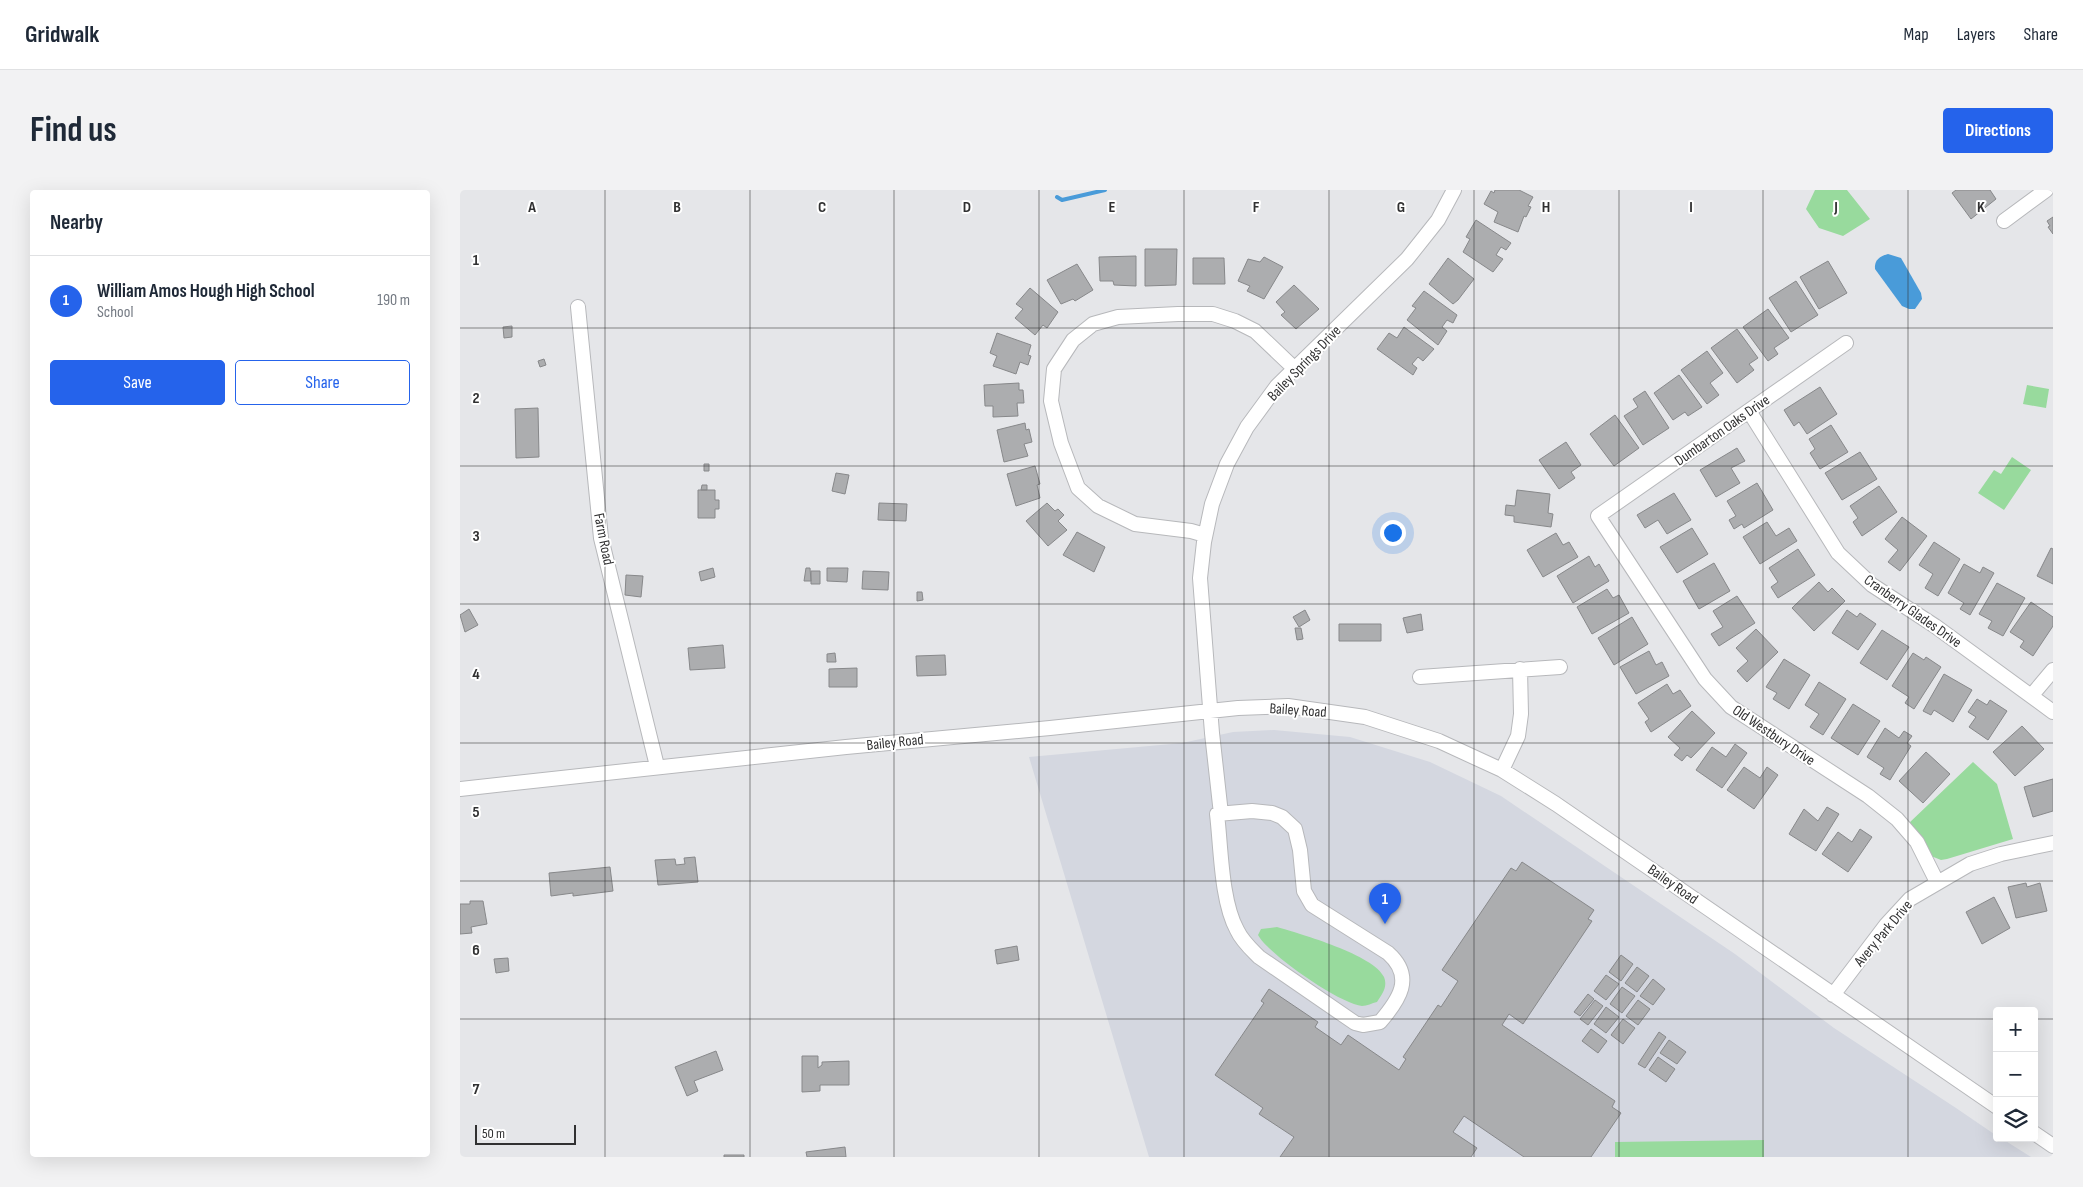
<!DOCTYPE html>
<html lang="en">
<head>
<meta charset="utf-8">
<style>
	:root { --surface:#fff; --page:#f2f2f3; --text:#1f2937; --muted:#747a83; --line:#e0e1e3; --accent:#2563eb }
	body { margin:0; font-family:"Sofia Sans Condensed",sans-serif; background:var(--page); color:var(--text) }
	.controls { position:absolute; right:15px; bottom:15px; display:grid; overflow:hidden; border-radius:5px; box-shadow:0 5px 20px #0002 }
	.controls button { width:45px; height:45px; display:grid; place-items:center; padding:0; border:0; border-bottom:1px solid var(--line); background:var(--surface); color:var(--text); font:25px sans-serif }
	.scale { position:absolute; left:15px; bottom:12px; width:101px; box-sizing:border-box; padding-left:5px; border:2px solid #313132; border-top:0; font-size:14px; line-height:18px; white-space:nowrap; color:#313132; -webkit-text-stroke:4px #fff; paint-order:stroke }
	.you { position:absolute; left:932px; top:342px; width:18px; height:18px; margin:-12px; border:4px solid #fff; border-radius:50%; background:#1a73e8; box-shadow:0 0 0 8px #1a73e833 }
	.badge { display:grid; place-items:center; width:32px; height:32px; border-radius:50%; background:var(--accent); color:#fff; font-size:16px; font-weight:700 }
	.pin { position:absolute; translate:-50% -41px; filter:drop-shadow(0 1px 2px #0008) }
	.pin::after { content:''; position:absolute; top:26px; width:18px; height:15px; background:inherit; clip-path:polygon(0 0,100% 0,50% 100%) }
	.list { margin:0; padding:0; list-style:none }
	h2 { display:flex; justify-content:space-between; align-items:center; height:65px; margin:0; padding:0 20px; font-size:21px }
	h2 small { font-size:16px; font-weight:400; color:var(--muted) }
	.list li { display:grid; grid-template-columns:32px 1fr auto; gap:15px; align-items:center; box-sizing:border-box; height:90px; padding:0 20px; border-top:1px solid var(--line) }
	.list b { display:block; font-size:19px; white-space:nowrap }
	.list p { margin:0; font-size:16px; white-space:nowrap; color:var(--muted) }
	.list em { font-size:16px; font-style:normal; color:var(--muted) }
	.actions { display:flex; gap:10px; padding:15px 20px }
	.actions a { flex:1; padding:11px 0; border:1px solid var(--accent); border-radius:5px; text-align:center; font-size:18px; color:var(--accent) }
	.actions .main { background:var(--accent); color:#fff }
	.icon { flex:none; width:28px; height:28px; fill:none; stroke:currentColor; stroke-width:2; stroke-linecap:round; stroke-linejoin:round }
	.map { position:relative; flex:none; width:1593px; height:967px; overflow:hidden; border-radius:5px }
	header { display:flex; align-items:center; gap:30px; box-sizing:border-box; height:70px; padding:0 25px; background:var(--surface); border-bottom:1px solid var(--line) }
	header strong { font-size:24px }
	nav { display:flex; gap:28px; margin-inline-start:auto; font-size:18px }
	.intro { display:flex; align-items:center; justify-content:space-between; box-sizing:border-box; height:120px; padding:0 30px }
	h1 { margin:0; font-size:35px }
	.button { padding:12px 22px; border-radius:5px; background:var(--accent); color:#fff; font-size:18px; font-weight:700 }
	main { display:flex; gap:30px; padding:0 30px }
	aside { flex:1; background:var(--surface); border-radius:5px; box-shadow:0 5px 20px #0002 }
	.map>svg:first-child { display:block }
	.built { fill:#d4d7e0 }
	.green { fill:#98da9d }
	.water { fill:#499bd9 }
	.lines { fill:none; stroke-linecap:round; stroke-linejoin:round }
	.stream { stroke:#499bd9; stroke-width:4 }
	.building { fill:#acadaf; stroke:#87888a }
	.minor-casing { stroke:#b7b8bb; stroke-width:16 }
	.minor { stroke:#fff; stroke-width:14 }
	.grid { fill:none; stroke:#313132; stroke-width:1; stroke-opacity:0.55 }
	.labels { text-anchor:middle; stroke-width:4; stroke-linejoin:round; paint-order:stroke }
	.street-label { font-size:15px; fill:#313132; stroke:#fff }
	.grid-label { font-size:16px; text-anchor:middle; font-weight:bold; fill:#313132; stroke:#fff; stroke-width:4; stroke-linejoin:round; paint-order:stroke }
</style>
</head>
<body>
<header>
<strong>Gridwalk</strong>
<nav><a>Map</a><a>Layers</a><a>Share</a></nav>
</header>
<div class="intro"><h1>Find us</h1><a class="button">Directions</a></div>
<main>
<aside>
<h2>Nearby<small></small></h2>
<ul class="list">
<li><span class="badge">1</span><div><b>William Amos Hough High School</b><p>School</p></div><em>190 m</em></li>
</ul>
<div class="actions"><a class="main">Save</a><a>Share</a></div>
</aside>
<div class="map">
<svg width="1593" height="967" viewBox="0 0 1593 967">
	<rect width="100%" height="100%" fill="#e5e6e9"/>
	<path class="built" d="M814 540 890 547 970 572 1041 606 1275 764 1374 838 1496 918 1537 946V948H1541L1571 967H689L569 567 722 553 773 542Z"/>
	<path class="green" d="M1355 0H1387L1410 29 1383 46 1359 38 1346 19Z
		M1567 195 1589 199 1586 218 1563 214Z
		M1552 267 1571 280 1544 320 1518 303 1534 280 1541 284Z
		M1513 572 1537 594 1553 649 1487 669 1481 670 1471 666 1448 634Z
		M817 737C841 744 914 765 924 787 928 797 922 804 917 812 912 813 907 816 902 816 880 814 808 764 798 745L801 739Z
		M1304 950V967H1155V952Z"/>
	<path class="water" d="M1428 64 1441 68 1461 103 1462 109 1455 119H1449L1442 116 1415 79C1414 70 1420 66 1428 64Z"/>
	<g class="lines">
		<path class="stream" d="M597 7 602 10 645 0"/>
	</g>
	<path class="building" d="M1035 0H1059L1073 7 1068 16 1071 17 1066 27 1064 26 1058 42 1034 32 1038 22 1024 14 1031 1 1034 3Z
		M1496 0H1530L1536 9 1511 29 1492 3Z
		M1593 27V44L1588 37 1590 36 1587 31Z
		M1016 30 1051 53 1046 60 1041 57 1036 65 1043 69 1033 82 1003 62 1010 49 1006 47Z
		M685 59H717L716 95 685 96Z
		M676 66V96L654 95 653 91H640L639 67Z
		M804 67 823 77 804 109 787 101 790 96 778 91 788 69 800 72Z
		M733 68H764L765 94H733Z
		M988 68 1014 89 998 110 993 114 969 94Z
		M1368 71 1387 103 1359 119 1340 87Z
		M617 74 633 100 615 111 613 109 601 114 587 90Z
		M1336 91 1358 125 1331 142 1309 108Z
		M834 95 859 119 836 139 821 125 825 122 816 112Z
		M570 98 598 122 587 138 583 135 575 145 555 128 563 119 556 114Z
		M964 101 997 125 993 133 987 130 982 137 987 141 978 155 947 130 956 118 952 116Z
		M1308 119 1329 148 1314 158 1318 164 1308 171 1283 137Z
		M52 136V147L44 148 43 137Z
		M944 137 974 159 963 171 958 167 952 174 957 178 953 185 917 159 929 143 937 148Z
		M1277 139 1298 168 1289 174 1294 180 1277 193 1251 158Z
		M537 143 571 155 568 165 571 166 568 175 560 172 556 184 533 176 537 166 530 163Z
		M1247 161 1263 183 1250 193 1259 205 1247 214 1221 180Z
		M84 169 86 175 80 177 78 171Z
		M1219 185 1242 217 1228 226 1225 222 1213 230 1194 203Z
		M559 193V200H563L564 213H557L558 226 533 227V216H525L524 195Z
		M1360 197 1377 224 1347 244 1339 232 1334 236 1324 220Z
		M1185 201 1209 238 1183 255 1164 226 1178 217 1173 209Z
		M78 218 79 267 56 268 55 219Z
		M1155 225 1179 258 1154 276 1130 244Z
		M565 233 566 240 569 239 572 252 564 254 568 266 544 272 537 240Z
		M1371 235 1388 262 1360 279 1350 263 1355 259 1349 249Z
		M1106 252 1121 275 1111 282 1115 288 1099 299 1079 270Z
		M1277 258 1285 271 1271 278 1280 293 1256 307 1240 280Z
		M1400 262 1417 289 1382 310 1365 283Z
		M244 274H249V281H244Z
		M575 276 580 294 577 295 580 308 556 316 547 284Z
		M376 283 389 285 385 304 372 301Z
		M1297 293 1313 320 1284 338 1282 334 1274 339 1269 330 1276 326 1267 311Z
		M242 295H247V300H241Z
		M1419 296 1437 322 1402 346 1393 332 1398 328 1390 316Z
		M238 300H255V310H259V319H255V328H238Z
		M1057 300 1090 304 1088 323 1093 324 1091 337 1054 332V326L1045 325 1046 315 1055 316Z
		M1214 303 1231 330 1207 344 1198 330 1185 338 1177 325Z
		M419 313 447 314 446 331 418 330Z
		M587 313 595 321 598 319 604 325 598 331 607 340 588 356 566 331Z
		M1442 327 1467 346 1440 381 1428 372 1438 360 1425 349Z
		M1307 332 1316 346 1329 338 1337 351 1300 374 1283 347Z
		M1232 338 1248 364 1217 383 1200 357Z
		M617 342 645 357 634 382 603 365Z
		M1096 343 1103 355 1109 352 1118 367 1083 387 1067 360Z
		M1474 352 1500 369 1478 406 1465 398 1473 384 1459 375Z
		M1591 358 1593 359V394L1577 386Z
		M1338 359 1355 385 1318 408 1311 397 1318 392 1309 378Z
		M1129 366 1135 377 1139 374 1149 391 1113 413 1097 386Z
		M1254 373 1270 401 1239 419 1223 391Z
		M1504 374 1520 383 1523 377 1534 383 1510 425 1500 419 1504 413 1488 403Z
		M253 378 255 387 241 391 239 382Z
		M346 378H350L351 391H344Z
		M367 378H388L387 392 367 391Z
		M351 381H360V394H351Z
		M403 381 429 382 428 400 402 399Z
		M166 385 183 386 181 407 165 405Z
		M1359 392 1368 402 1372 398 1385 411 1354 441 1332 418Z
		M1537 393 1565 408 1543 446 1528 438 1532 431 1519 424Z
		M1147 399 1153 408 1159 405 1169 423 1132 444 1117 417Z
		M457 402H462L463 410 457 411Z
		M1277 406 1295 433 1259 456 1251 444 1263 437 1253 421Z
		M1571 412 1593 427V436L1573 466 1560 457 1564 451 1550 442Z
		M9 419 18 435 5 442 0 425Z
		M845 420 850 430 839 437 833 427Z
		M1387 420 1397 427 1400 423 1416 434 1398 460 1372 443Z
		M961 424 963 440 947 443 943 428Z
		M1172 427 1188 454 1154 475 1138 448Z
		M879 434H921V451H879Z
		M835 438H841L843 449 837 450Z
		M1296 439 1318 462 1287 492 1277 481 1288 471 1276 458Z
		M1422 440 1449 457 1427 490 1400 473Z
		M263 455 265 478 230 480 228 458Z
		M1189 461 1196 475 1202 472 1209 486 1176 504 1160 477Z
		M375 463 376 472H367V464Z
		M1453 463 1464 470 1466 467 1481 477 1454 519 1445 513 1449 507 1432 496Z
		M485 465 486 485 457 486 456 466Z
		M1324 469 1350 485 1329 519 1313 509 1317 503 1306 497Z
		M397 478V497H369V479Z
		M1484 484 1512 500 1493 532 1474 520 1471 525 1463 521Z
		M1359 492 1386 509 1363 545 1350 537 1359 524 1345 515Z
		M1207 494 1213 504 1220 500 1231 516 1191 542 1185 532 1189 529 1178 513Z
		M1517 509 1527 515 1530 510 1547 521 1528 550 1509 537 1516 527 1508 522Z
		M1393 514 1420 531 1398 565 1371 548Z
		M1232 521 1255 543 1231 568 1227 565 1222 571 1214 565 1220 558 1208 547Z
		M1562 536 1584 559 1555 586 1533 562Z
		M1425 538 1439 548 1444 541 1452 546 1447 553 1451 556 1430 590 1420 584 1424 578 1407 567Z
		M1275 554 1287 563 1262 598 1236 580 1252 557 1266 567Z
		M1466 562 1490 584 1463 613 1439 591Z
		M1284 577 1300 588 1307 577 1318 585 1294 619 1267 600Z
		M1593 589V621L1573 627 1564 597Z
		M1367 617 1379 624 1356 661 1329 644 1344 619 1358 631Z
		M1400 639 1412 647 1388 682 1362 664 1378 642 1392 652Z
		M235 667 238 692 198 695 195 670 215 669 216 675 225 674 224 668Z
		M1062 672 1134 720 1128 729 1132 731 1063 834 1049 824 1042 835 1155 911 1152 917 1161 923 1131 967H1064L1004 926 993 942 1017 958 1011 967H820L834 947 799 924 803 918 755 885 804 813 801 811 809 799 858 832 855 837 881 855 888 845 939 880 946 869 943 867 978 815 981 817 998 791 982 780 1051 678 1056 681Z
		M150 677 153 701 113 706V703L91 706 89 683Z
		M1566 693 1567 697 1580 693 1587 721 1556 728 1548 697Z
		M1534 707 1550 738 1522 754 1506 722Z
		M10 711H23L27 734 11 737 12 743 0 744V714H10Z
		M557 756 559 770 537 774 535 760Z
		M1161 765 1173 774 1161 791 1149 782Z
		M48 768 49 781 36 783 34 769Z
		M1177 777 1189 786 1177 802 1165 793Z
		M1146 785 1159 794 1146 810 1134 801Z
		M1193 789 1205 799 1193 815 1180 806Z
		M1162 797 1175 806 1162 823 1150 814Z
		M1128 804 1134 809 1120 826 1114 822Z
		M1135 810 1143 816 1128 835 1120 829Z
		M1178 810 1190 819 1178 835 1166 826Z
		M1146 817 1159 827 1146 843 1134 834Z
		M1163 829 1175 838 1163 854 1151 845Z
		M1131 839 1147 851 1138 863 1122 851Z
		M1199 842 1206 847 1185 878 1178 874Z
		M1209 850 1226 862 1217 874 1200 863Z
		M256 861 263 880 234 891 238 901 227 906 215 877Z
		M342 866H358V878L362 875V872L389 871V895H360V901L342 902Z
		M1198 867 1215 879 1206 892 1189 880Z
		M385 957 386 967H347L346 962Z
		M264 965H284V967H264Z"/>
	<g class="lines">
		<defs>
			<path id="minor" d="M1544 31 1586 0
				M118 117 141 348 197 576
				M1386 153 1138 326 1245 489 1271 517 1408 606 1437 629 1457 652 1477 692
				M1289 221 1378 363 1412 395 1475 436 1593 522
				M745 345 731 341 675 334 638 316 618 298 601 253 591 211 594 179 613 150 633 134 658 127 718 124H753L775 131 795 141 836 180
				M960 487 1100 477
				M1572 505 1593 480
				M1042 580 1058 546 1061 524 1060 479
				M0 599 386 557 590 538 778 518 828 516 905 527 979 551 1042 580 1096 614 1537 917
				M792 621 812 623 822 627 835 639 840 660 844 701 852 715 928 763C955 787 939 810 920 832L903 835 895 833 799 767C791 759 782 751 777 740 761 711 761 657 757 624Z
				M761 624 752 543 740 388 744 352 752 314 767 274 787 237 817 196 947 69 978 30 994 0
				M1373 805 1426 735 1450 709 1510 674 1541 664 1593 653
				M1574 943 1593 956"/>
		</defs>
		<use href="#minor" class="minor-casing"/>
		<use href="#minor" class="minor"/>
	</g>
	<path class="grid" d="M145 0V967M290 0V967M434 0V967M579 0V967M724 0V967M869 0V967M1014 0V967M1159 0V967M1303 0V967M1448 0V967M0 138H1593M0 276H1593M0 414H1593M0 553H1593M0 691H1593M0 829H1537M1574 829H1593"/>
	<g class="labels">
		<g class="street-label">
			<text transform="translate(844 173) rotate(-46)" y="5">Bailey Springs Drive</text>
			<text transform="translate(1262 240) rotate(-35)" y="5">Dumbarton Oaks Drive</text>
			<text transform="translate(144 349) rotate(79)" y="5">Farm Road</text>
			<text transform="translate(1453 421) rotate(35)" y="5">Cranberry Glades Drive</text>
			<text transform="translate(838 520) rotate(4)" y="5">Bailey Road</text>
			<text transform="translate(1314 545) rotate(34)" y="5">Old Westbury Drive</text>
			<text transform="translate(435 552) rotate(-6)" y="5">Bailey Road</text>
			<text transform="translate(1213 694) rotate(35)" y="5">Bailey Road</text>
			<text transform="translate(1423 743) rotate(-50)" y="5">Avery Park Drive</text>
		</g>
	</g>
	<g class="grid-label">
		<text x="72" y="22">A</text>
		<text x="217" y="22">B</text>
		<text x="362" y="22">C</text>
		<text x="507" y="22">D</text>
		<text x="652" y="22">E</text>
		<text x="796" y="22">F</text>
		<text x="941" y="22">G</text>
		<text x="1086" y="22">H</text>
		<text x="1231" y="22">I</text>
		<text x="1376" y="22">J</text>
		<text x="1521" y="22">K</text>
		<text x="16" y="75">1</text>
		<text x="16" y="213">2</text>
		<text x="16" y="351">3</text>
		<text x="16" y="489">4</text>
		<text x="16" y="627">5</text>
		<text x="16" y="765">6</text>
		<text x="16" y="904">7</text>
	</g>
</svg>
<div class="controls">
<button>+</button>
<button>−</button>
<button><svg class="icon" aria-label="layers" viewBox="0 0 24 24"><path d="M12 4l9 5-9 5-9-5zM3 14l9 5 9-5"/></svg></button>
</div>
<div class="scale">50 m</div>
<div class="you"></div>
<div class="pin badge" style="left:925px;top:734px">1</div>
</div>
</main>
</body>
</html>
